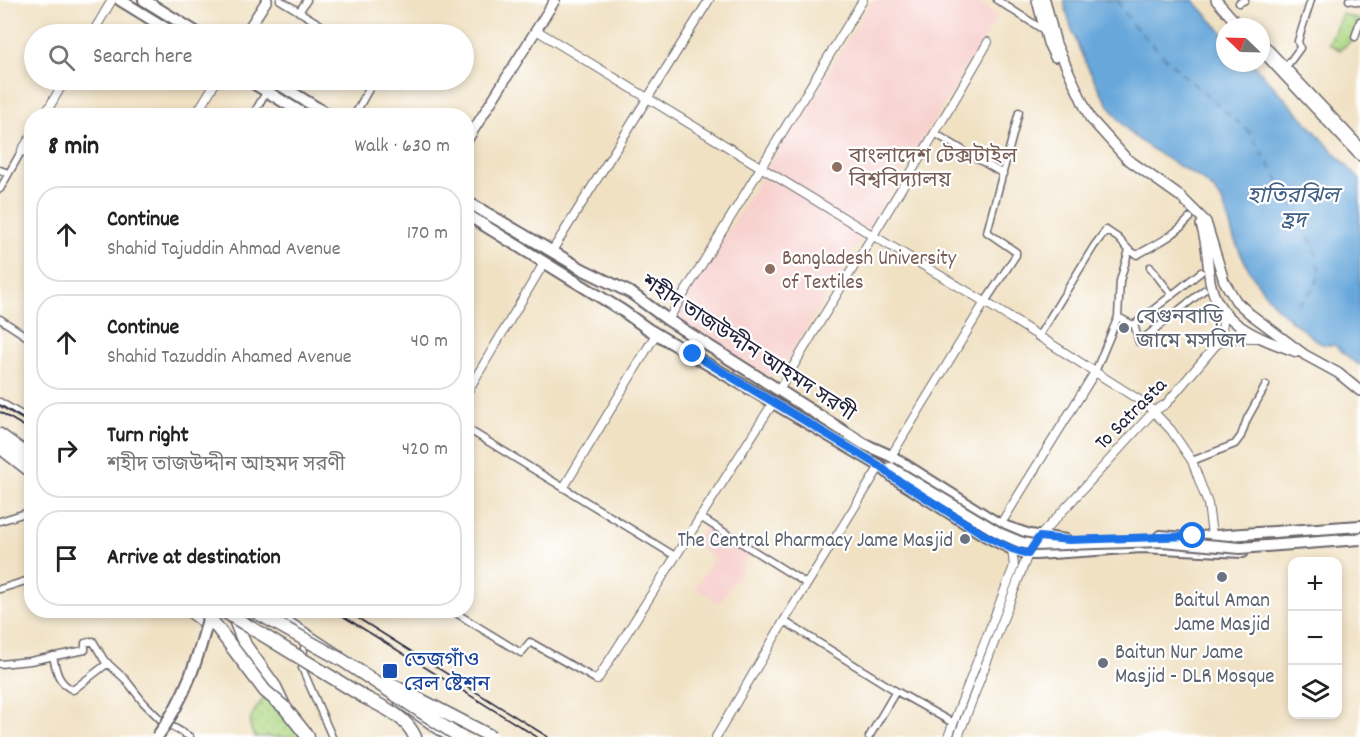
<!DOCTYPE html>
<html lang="en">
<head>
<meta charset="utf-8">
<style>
	:root { --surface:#fff; --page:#f6f6f6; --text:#222; --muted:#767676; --line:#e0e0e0 }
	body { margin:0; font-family:Dekko,"Noto Sans Bengali",sans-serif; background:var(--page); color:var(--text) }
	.controls { position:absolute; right:18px; bottom:18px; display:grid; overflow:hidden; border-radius:12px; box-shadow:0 3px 9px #0003 }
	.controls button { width:54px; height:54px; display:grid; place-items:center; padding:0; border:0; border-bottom:2px solid var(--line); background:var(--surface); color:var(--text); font:30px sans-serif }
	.compass { position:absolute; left:1216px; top:18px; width:54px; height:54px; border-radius:50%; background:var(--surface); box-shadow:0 3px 9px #0003; rotate:293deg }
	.stop { position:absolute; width:18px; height:18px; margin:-14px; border:4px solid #1a73e8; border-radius:50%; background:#fff }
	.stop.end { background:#1a73e8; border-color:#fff; box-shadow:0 2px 6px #0008 }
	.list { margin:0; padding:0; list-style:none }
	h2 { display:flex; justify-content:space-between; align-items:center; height:78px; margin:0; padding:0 24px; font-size:26px }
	h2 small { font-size:20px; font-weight:400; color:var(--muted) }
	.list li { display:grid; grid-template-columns:39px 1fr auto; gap:18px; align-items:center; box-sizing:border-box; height:96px; margin:0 12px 12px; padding:0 12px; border:2px solid var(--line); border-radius:24px }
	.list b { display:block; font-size:22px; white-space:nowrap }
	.list p { margin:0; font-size:20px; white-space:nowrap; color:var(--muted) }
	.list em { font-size:20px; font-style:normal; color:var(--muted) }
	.icon { flex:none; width:33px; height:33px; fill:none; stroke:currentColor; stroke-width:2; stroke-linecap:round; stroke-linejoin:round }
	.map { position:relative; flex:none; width:1360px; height:737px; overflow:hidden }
	.search { position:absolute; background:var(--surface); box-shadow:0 3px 9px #0003; left:24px; top:24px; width:450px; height:66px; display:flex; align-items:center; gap:15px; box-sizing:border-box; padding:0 21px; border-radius:33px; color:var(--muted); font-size:22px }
	.panel { position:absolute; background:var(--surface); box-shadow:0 3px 9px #0003; left:24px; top:108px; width:450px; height:510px; border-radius:24px }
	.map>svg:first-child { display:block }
	.built { fill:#f7d0cd }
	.park { fill:url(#park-dots); stroke:#687c5e; stroke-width:1.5 }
	.water { fill:#67a7da; stroke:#44648a; stroke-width:1.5 }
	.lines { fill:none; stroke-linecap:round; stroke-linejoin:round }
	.ferry { stroke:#415e83; stroke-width:1.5; stroke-dasharray:8 6; stroke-linecap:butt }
	.minor-casing { stroke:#6a656b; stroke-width:9 }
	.tertiary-casing { stroke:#6a656b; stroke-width:10 }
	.secondary-casing { stroke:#6a656b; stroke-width:12 }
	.primary-casing { stroke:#6a656b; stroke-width:14 }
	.motorway-casing { stroke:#6a656b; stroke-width:15 }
	.minor { stroke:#fff; stroke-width:6 }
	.tertiary { stroke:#fff; stroke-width:8 }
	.secondary { stroke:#fff; stroke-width:9 }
	.primary { stroke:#fff; stroke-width:10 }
	.motorway { stroke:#fff; stroke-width:12 }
	.tram { stroke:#22223b; stroke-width:1.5 }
	.rail { stroke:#22223b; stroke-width:1.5 }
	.primary-bridge-casing { stroke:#6a656b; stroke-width:14; stroke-linecap:butt }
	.motorway-bridge-casing { stroke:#6a656b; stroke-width:15; stroke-linecap:butt }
	.primary-bridge { stroke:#fff; stroke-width:10 }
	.motorway-bridge { stroke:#fff; stroke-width:12 }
	.route { stroke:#1a73e8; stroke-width:8 }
	.education-dot { fill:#8d6e63; stroke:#fff; stroke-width:2 }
	.worship-dot { fill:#6b7280; stroke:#fff; stroke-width:2 }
	.transit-dot { fill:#1a4fb4; stroke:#fff; stroke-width:2 }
	.labels { text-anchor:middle; stroke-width:4.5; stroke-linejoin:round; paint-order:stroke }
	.education-label { font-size:21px; fill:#785e54; stroke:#fff; text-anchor:start }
	.worship-label { font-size:21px; fill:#5b616d; stroke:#fff; text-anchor:start }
	.street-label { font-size:21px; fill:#22223b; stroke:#fff }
	.transit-label { font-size:21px; fill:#164399; stroke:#fff; text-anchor:start }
	.water-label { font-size:22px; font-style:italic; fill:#415e83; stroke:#fff }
</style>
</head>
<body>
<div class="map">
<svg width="1360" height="737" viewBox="0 0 1360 737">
	<defs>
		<pattern id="park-dots" width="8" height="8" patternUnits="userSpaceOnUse" patternTransform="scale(1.5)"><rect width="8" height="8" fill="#add782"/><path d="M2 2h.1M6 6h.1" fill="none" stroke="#95b871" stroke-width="1.8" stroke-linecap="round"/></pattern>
	</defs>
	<rect width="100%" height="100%" fill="#fff"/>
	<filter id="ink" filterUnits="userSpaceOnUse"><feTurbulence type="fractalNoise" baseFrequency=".0167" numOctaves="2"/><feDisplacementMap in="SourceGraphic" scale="12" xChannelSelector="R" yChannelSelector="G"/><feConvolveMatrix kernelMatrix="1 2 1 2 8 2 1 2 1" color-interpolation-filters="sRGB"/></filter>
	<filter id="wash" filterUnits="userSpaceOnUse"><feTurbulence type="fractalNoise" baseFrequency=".008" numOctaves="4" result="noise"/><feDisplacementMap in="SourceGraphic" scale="24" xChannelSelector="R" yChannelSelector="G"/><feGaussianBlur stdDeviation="1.35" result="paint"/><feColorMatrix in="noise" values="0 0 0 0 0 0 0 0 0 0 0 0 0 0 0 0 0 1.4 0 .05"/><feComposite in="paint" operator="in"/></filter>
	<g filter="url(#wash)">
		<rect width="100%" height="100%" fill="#f0e1c3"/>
		<path class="built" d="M873 0H973L998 16 779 373 775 376H769L674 317Z
			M707 523 752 552 720 603 695 588 714 558 694 544Z"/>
		<path class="park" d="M1342 14 1360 20 1351 41 1340 50 1329 44Z
			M266 695 302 737H255C243 722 256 708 266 695Z"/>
		<path class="water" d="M1064 0H1193L1225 35V63H1252L1360 180V365L1351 360 1335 345C1332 345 1325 345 1322 344 1316 341 1309 334 1303 330 1271 306 1251 279 1235 241 1229 227 1228 210 1220 198 1206 177 1181 169 1161 155 1153 149 1143 144 1135 137 1105 110 1071 40 1064 0Z"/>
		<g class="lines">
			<path class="ferry" d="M1117 0 1132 24 1181 73 1249 132 1292 202 1315 250 1320 273 1313 289 1293 309"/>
		</g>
	</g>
	<g filter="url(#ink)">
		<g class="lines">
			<defs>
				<path id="minor" d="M280 0 336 34
					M997 0 1045 31
					M1349 0 1360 2
					M1239 3 1245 0
					M299 12 307 0
					M1355 37 1360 21
					M1286 67 1300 48 1298 41 1311 0
					M252 116 267 91
					M354 116 374 80
					M936 134 1003 174
					M0 170 8 173
					M0 189 22 150
					M1129 250 1137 255C1159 242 1172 238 1190 218
					M1150 267 1172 295
					M985 302 1016 255V252L987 232 1019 112
					M1118 317 1131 324H1135L1201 272
					M0 319 32 340
					M1134 324 1139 342 1204 290
					M1038 337 1094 246 1106 230 1118 238 1129 250 1120 281 1118 317 1095 372
					M0 402 32 421
					M466 428 675 556
					M1192 461 1235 444 1241 436 1247 419 1266 385
					M700 517 807 584
					M0 521 32 511
					M0 589 32 579
					M184 610 204 625
					M273 610 340 654
					M451 610 521 653 530 642 597 680
					M784 621 896 691 953 723
					M305 639 302 668 332 737
					M53 656C56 671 58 683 73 690L108 663
					M0 664 30 661 85 650V643L93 641 104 660 126 680 143 702 161 720 190 737
					M398 703 447 737
					M869 737 896 691"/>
				<path id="tertiary" d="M536 30 872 235 985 302 1147 405 1171 430 1192 461 1208 504 1212 535
					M92 34 112 0
					M44 116 65 80
					M195 116 217 80
					M32 135 22 150 32 156
					M552 251 709 0
					M668 320 863 0
					M1221 341 1224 312
					M779 390C848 274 921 160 988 42
					M466 394 544 263
					M891 456 985 302
					M564 487 656 334
					M1000 525 1095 372
					M1039 537 1154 411 1166 404 1216 345C1228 336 1244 338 1258 338
					M597 680 773 403
					M716 737 784 621 880 466
					M948 737 1014 566 1012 549
					M958 737 1028 554"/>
				<path id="secondary" d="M1037 0 1048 43 1055 57
					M1045 0 1056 44 1090 118 1126 158 1181 197 1206 222 1224 281 1236 301 1249 313 1305 355 1338 373 1360 391
					M1216 0 1240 27
					M245 34 267 0
					M1261 42 1360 147
					M1261 50 1360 156
					M466 142 555 0
					M1201 225C1208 243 1207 263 1210 281 1218 325 1261 339 1297 352"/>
				<path id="primary" d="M120 0 175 34
					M144 0 199 34
					M248 80 307 116
					M272 80 330 116
					M466 201 582 269 631 293 668 320 864 444 891 456 1000 525 1030 535 1066 540
					M466 214 623 311 648 329 880 466 893 477 986 536 1012 549 1028 554 1037 539
					M1160 536 1186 538 1360 526
					M1030 548 1028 554H1036L1142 547 1243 552"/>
				<path id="motorway" d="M0 435 32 458
					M0 447 32 472
					M234 610 235 620 245 645 275 687 285 708 308 737
					M364 697C383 707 406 716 415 737"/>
			</defs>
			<use href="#minor" class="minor-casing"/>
			<use href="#tertiary" class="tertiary-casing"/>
			<use href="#secondary" class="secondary-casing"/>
			<use href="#primary" class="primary-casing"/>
			<use href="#motorway" class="motorway-casing"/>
			<use href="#minor" class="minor"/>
			<use href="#tertiary" class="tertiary"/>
			<use href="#secondary" class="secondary"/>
			<use href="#primary" class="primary"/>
			<use href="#motorway" class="motorway"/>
			<path class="tram" d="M0 412 32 431
				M333 610 537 737"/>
			<path class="rail" d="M0 405 32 424
				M345 610 548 737"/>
			<defs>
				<path id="primary-bridge" d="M891 468 1001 534 1020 542 1033 545 1163 541 1240 548 1360 539
					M157 737C185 699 199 657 210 611"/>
				<path id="motorway-bridge" d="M204 610 265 691 285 708
					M222 610 364 697
					M252 610 342 660 460 737
					M388 683 492 737"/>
			</defs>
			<use href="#primary-bridge" class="primary-bridge-casing"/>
			<use href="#motorway-bridge" class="motorway-bridge-casing"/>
			<use href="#primary-bridge" class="primary-bridge"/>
			<use href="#motorway-bridge" class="motorway-bridge"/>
		</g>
	</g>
	<g class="lines" filter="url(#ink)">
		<path class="route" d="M693 354 880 466 893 477 986 536 1012 549 1028 554 1039 537 1069 540 1193 536"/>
	</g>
	<g class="education-dot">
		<circle cx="837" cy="167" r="6"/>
		<circle cx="770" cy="269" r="6"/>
	</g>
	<g class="worship-dot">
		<circle cx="1124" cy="328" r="6"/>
		<circle cx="965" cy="539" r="6"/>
		<circle cx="1222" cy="577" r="6"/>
		<circle cx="1103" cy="663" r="6"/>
	</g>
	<rect class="transit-dot" x="382" y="663" width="16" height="16" rx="3"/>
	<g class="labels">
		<g class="education-label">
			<text x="849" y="162">বাংলাদেশ টেক্সটাইল<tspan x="849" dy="24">বিশ্ববিদ্যালয়</tspan></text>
			<text x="782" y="264">Bangladesh University<tspan x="782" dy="24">of Textiles</tspan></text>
		</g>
		<g class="worship-label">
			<text x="1136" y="323">বেগুনবাড়ি<tspan x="1136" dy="24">জামে মসজিদ</tspan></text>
			<text x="953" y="546" text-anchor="end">The Central Pharmacy Jame Masjid</text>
			<text x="1222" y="606" text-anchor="middle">Baitul Aman<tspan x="1222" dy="24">Jame Masjid</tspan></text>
			<text x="1115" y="658">Baitun Nur Jame<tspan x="1115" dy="24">Masjid - DLR Mosque</tspan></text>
		</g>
		<g class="street-label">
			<text transform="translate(749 347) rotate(33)" y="7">শহীদ তাজউদ্দীন আহমদ সরণী</text>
			<text transform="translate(1130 413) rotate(-45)" y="7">To Satrasta</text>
		</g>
		<g class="transit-label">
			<text x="404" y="666">তেজগাঁও<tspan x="404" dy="24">রেল ষ্টেশন</tspan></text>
		</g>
		<g class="water-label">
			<text x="1293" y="202">হাতিরঝিল<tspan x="1293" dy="25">হ্রদ</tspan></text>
		</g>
	</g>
</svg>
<div class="controls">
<button>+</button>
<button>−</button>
<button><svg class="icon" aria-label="layers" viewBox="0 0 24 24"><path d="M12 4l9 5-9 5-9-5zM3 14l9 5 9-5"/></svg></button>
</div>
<svg class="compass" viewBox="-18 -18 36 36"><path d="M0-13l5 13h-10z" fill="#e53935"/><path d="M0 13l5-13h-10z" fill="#767676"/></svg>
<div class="stop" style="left:1193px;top:536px"></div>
<div class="stop end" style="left:693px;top:354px"></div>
<div class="search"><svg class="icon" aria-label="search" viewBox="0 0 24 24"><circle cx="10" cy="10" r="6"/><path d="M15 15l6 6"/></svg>Search here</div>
<section class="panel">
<h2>8 min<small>Walk · 630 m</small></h2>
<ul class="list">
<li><svg class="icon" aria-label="ahead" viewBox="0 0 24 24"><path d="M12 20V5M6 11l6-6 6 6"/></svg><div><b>Continue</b><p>Shahid Tajuddin Ahmad Avenue</p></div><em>170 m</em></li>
<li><svg class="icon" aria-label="ahead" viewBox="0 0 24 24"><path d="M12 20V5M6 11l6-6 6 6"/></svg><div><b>Continue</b><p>Shahid Tazuddin Ahamed Avenue</p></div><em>40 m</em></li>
<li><svg class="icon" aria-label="right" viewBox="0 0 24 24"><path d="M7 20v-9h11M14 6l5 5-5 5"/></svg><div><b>Turn right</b><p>শহীদ তাজউদ্দীন আহমদ সরণী</p></div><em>420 m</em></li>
<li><svg class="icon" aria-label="arrive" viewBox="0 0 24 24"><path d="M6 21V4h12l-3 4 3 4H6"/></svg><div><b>Arrive at destination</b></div></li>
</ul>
</section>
</div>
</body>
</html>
